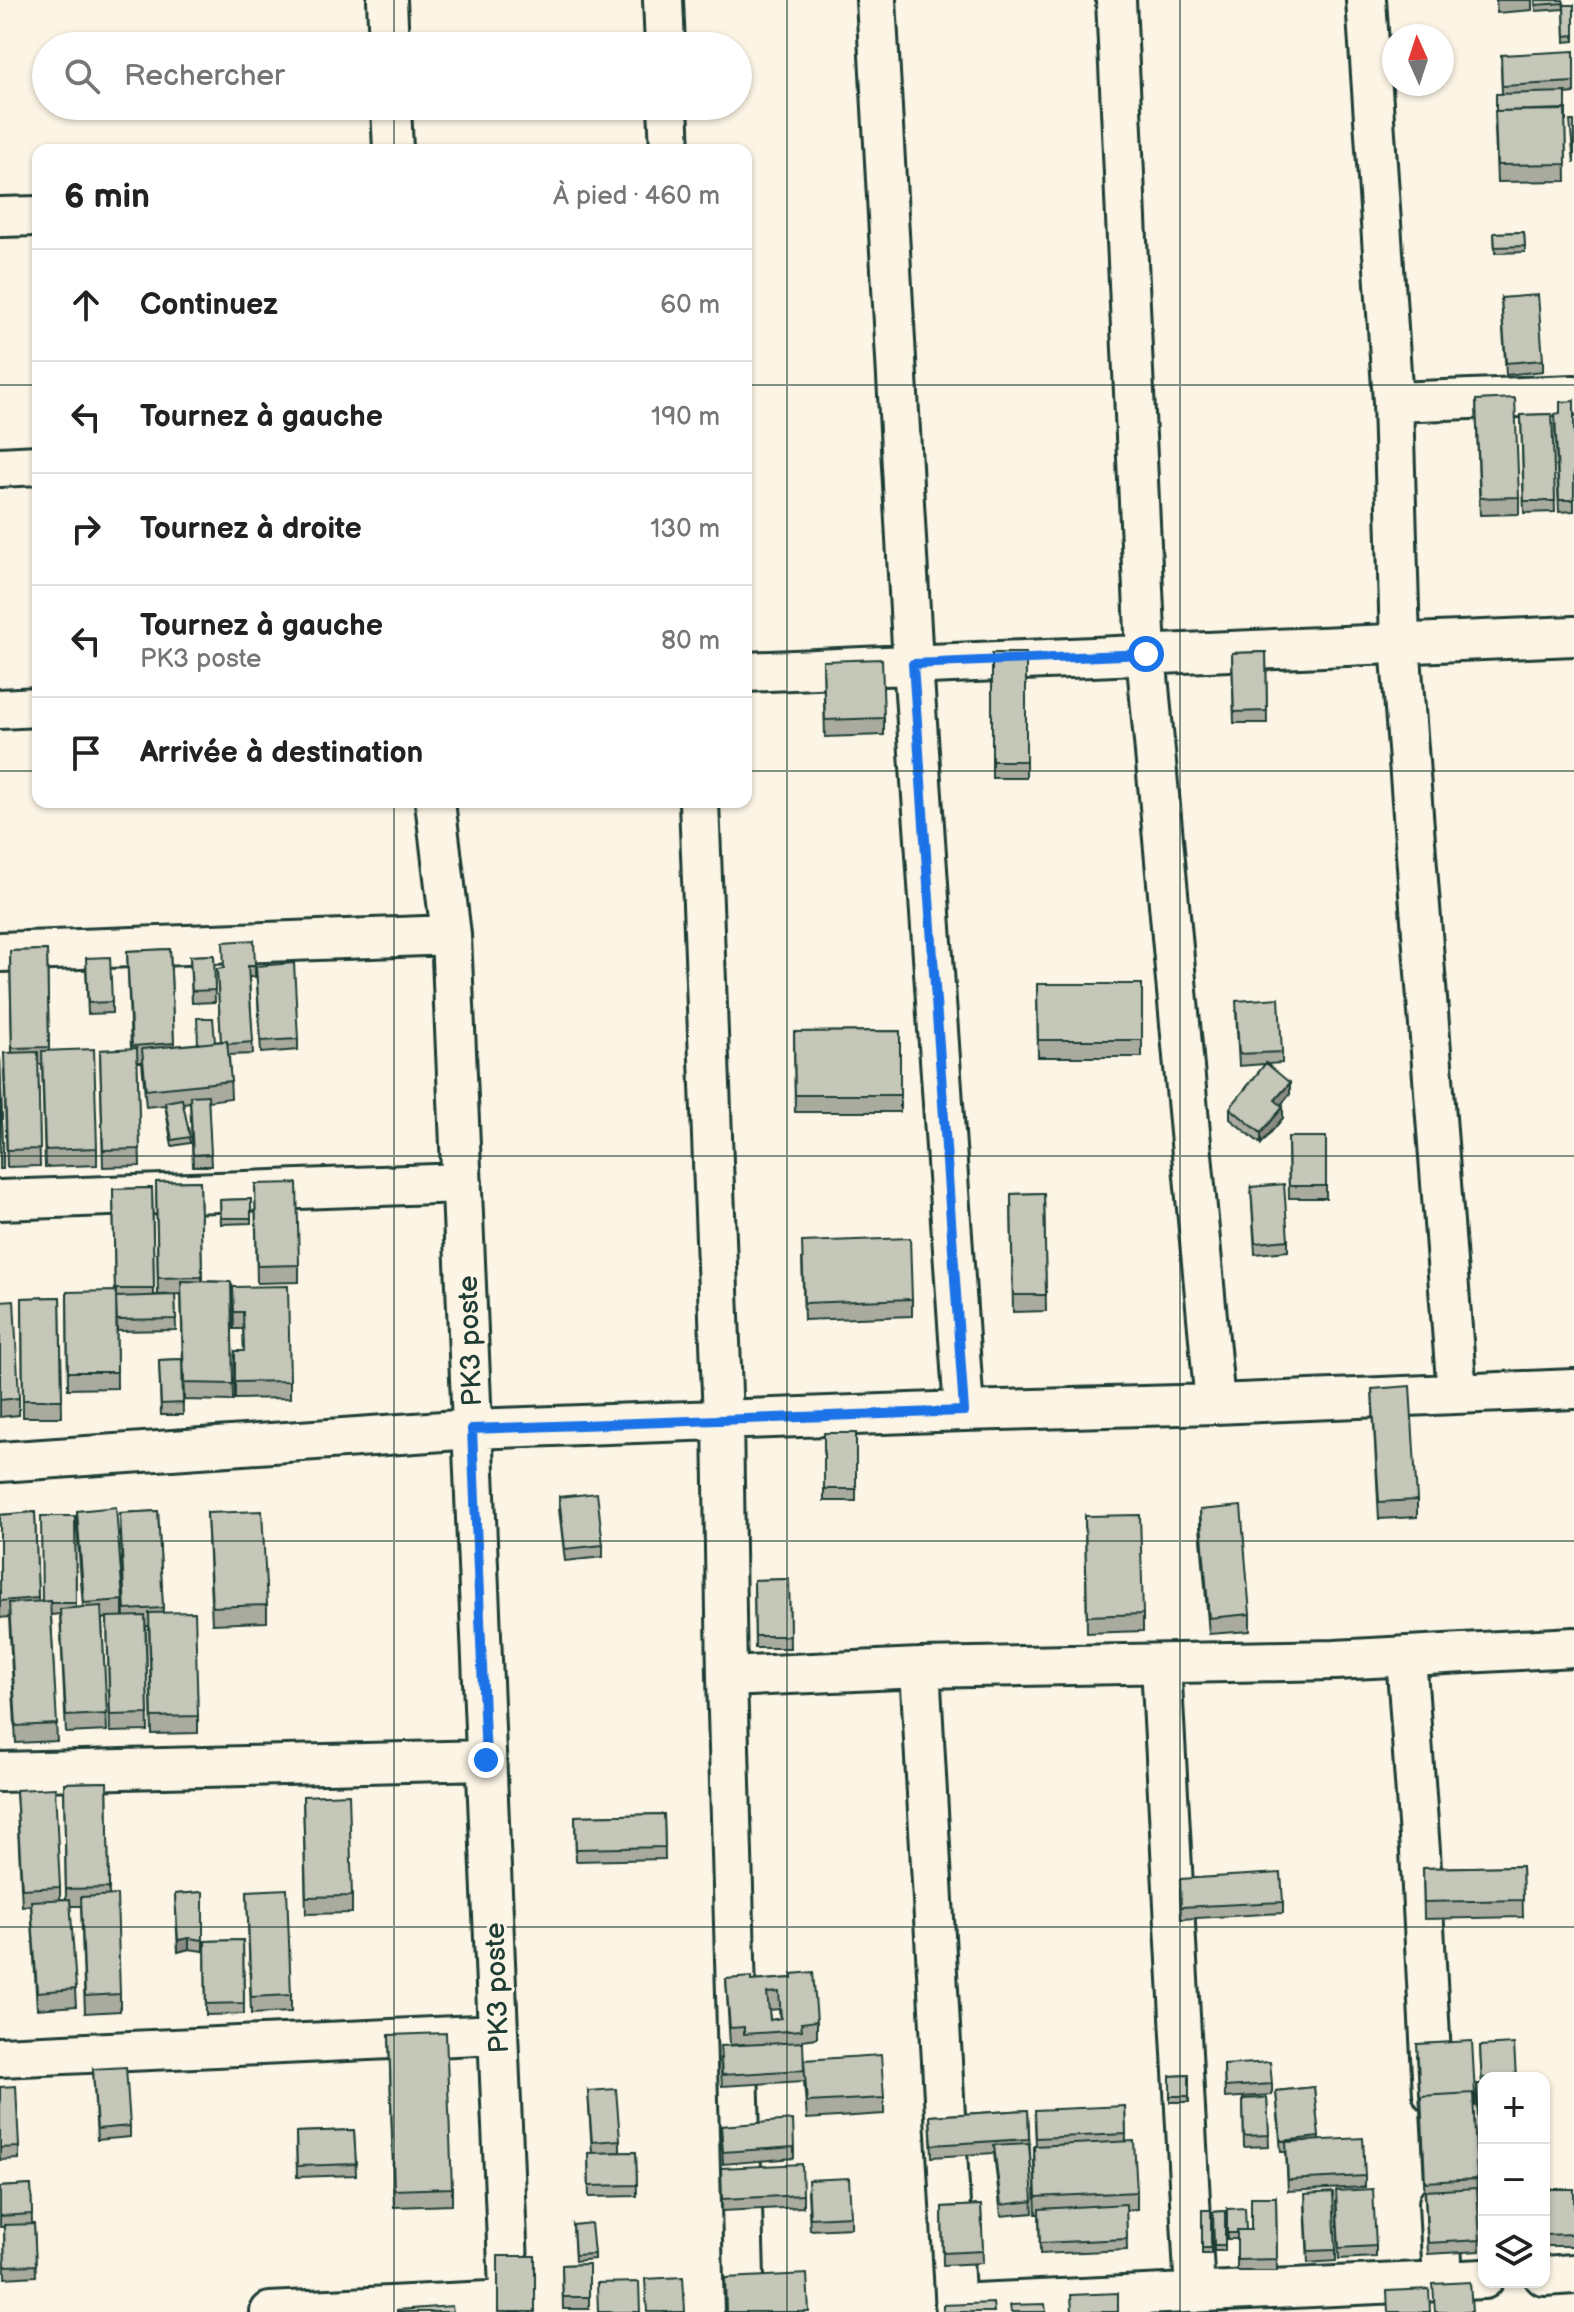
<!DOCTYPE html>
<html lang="fr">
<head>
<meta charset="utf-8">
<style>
	:root { --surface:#fff; --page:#f2f2f2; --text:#222; --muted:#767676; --line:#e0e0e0 }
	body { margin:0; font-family:"Balsamiq Sans",sans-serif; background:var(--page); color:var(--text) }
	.controls { position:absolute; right:24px; bottom:24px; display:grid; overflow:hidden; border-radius:16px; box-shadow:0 2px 6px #0004 }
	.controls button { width:72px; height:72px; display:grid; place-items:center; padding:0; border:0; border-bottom:2px solid var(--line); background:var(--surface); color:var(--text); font:40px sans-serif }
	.compass { position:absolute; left:1382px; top:24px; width:72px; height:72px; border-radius:50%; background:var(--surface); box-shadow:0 2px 6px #0004; rotate:357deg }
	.stop { position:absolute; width:24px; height:24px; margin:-18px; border:6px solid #1a73e8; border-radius:50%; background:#fff }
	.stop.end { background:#1a73e8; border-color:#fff; box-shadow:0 2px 8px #0008 }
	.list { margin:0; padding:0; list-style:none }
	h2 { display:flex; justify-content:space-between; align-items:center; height:104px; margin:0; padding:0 32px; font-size:34px }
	h2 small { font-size:26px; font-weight:400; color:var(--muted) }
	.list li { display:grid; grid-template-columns:52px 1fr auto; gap:24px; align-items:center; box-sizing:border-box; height:112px; padding:0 32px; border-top:2px solid var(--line) }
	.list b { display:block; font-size:30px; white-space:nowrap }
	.list p { margin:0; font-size:26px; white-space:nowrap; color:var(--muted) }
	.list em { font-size:26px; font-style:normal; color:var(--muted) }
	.icon { flex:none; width:44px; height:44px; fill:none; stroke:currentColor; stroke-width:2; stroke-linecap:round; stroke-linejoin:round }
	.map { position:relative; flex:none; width:1574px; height:2312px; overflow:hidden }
	.search { position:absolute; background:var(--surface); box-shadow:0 2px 6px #0004; left:32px; top:32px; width:720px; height:88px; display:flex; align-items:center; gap:20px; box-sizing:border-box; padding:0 28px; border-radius:44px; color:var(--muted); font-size:30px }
	.panel { position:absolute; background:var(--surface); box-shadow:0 2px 6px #0004; left:32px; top:144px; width:720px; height:664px; border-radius:16px }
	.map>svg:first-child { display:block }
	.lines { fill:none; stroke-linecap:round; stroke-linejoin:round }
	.minor-casing { stroke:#1f3d34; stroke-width:44 }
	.minor { stroke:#fcf5e5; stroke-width:38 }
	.wall { fill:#a9ab9f; stroke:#1f3d34; stroke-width:2; fill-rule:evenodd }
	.shaded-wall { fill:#8a8b82; stroke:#1f3d34; stroke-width:2 }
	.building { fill:#c5c7b9; stroke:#1f3d34; stroke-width:2; fill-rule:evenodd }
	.route { stroke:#1a73e8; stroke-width:10 }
	.grid { fill:none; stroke:#1f3d34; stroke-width:2; stroke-opacity:0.55 }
	.labels { text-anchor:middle; stroke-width:6; stroke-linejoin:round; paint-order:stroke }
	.street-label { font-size:28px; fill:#1f3d34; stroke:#fcf5e5 }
</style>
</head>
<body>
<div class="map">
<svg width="1574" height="2312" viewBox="0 0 1574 2312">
	<rect width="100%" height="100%" fill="#fcf5e5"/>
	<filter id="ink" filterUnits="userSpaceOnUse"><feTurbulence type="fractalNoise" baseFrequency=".0125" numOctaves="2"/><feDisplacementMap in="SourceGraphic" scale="16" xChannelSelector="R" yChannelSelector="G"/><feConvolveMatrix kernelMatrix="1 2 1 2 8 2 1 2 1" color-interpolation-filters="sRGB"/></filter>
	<g filter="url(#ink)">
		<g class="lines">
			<defs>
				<path id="minor" d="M387 0 389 46
					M663 0 665 46
					M876 0 913 664 964 1411
					M1116 0 1146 654 1215 1404
					M1366 0 1393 402 1400 643 1457 1394
					M391 106 393 150
					M668 106 670 150
					M0 217 38 216
					M1393 402 1574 395
					M0 467 38 465
					M746 672 1574 636
					M0 709 38 707
					M435 802 451 935 510 2312
					M699 802 723 1419 727 1677 745 2312
					M0 952 451 935
					M0 1200 462 1183
					M0 1462 472 1429 964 1411 1215 1404 1574 1389
					M1406 1656 1420 1851 1433 2094
					M1161 1665 1195 2293
					M920 1668 956 2312
					M727 1677 920 1668 1335 1660 1574 1647
					M0 1772 486 1760
					M0 2057 498 2034
					M1439 2203 1443 2281
					M1544 2276 1574 2274
					M955 2304 1484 2279
					M270 2312 509 2300"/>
			</defs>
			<use href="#minor" class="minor-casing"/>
			<use href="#minor" class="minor"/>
		</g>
		<path class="wall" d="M1496 0H1532V10L1497 13Z
			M1535 0H1563L1564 9 1536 11Z
			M1564 5H1574V41L1565 42Z
			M1574 51V93L1566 94V121H1565L1566 181 1497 182 1495 128 1502 94 1501 67Z
			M1524 232 1525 252 1495 253 1494 233Z
			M1501 298 1543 360V371L1506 375Z
			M1476 400 1519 497V514L1480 515Z
			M1574 401V511L1559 512 1555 425Z
			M1552 414 1555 512 1524 513 1521 415Z
			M1266 652 1267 723H1234L1232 653Z
			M992 653H1026V778H992Z
			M823 661 884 718V735L825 737Z
			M170 949 174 1046 221 1041 217 969 255 966V977H249L253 1054 229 1055 231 1098 208 1101 211 1166H193L190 1102 183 1103 190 1143 172 1146 165 1105 146 1107 142 1062H137L140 1166 103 1167 100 1050 131 1049 127 951Z
			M47 950 49 1051 97 1148V1165L45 1167 42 1064H38L40 1166 7 1167 4 1070 12 1053 10 951Z
			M214 955 215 1002 192 1003 190 956Z
			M256 966 298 1039V1050L261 1053Z
			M86 969 112 1002V1013L88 1014Z
			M1037 984H1142V1057H1038Z
			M1236 1012 1282 1052V1063L1267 1064 1290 1094 1281 1105 1283 1118 1261 1144 1230 1119V1108L1265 1064 1239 1066Z
			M900 1031V1112H795L794 1032Z
			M0 1058 3 1152V1169H0Z
			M1288 1137H1326V1198H1289Z
			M200 1181 202 1281 231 1282 233 1401 184 1400 181 1294 158 1295 156 1182Z
			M255 1184 299 1265V1282L257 1283Z
			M1251 1187 1288 1240V1251L1255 1254Z
			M152 1188 154 1295H175L176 1330 117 1331 116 1306 117 1388 68 1389 67 1292H115L113 1189Z
			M1044 1193 1046 1311 1013 1312 1011 1194Z
			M251 1199V1223L221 1224 220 1200Z
			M802 1259 912 1299V1316L804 1320Z
			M233 1287 290 1381V1398L235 1399V1351H244L243 1329H234Z
			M60 1297 62 1417H23L22 1298Z
			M0 1301 19 1398V1415L0 1417Z
			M182 1359 183 1415H161L159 1360Z
			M1372 1389 1417 1500V1517L1379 1519Z
			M824 1433H856V1501H824Z
			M559 1497 603 1545V1557L565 1561 559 1509Z
			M1200 1510 1250 1614V1631L1209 1634 1200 1527Z
			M77 1511 123 1600V1617H124L120 1513 158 1511 163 1613 198 1716V1733L152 1734 149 1626H146L148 1731 110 1732 107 1618 102 1619 107 1731 66 1733 60 1614 51 1615 57 1741 16 1743 9 1617 0 1618V1515L35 1512 38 1602H42L75 1516 76 1608 83 1607 77 1528Z
			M207 1513 267 1605V1622L212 1624Z
			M1085 1516 1143 1614V1631L1087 1633Z
			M789 1579 790 1648H755L754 1580Z
			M107 1782 109 1896 120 1994V2011L85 2013 81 1906H70L76 2006 37 2009 31 1905 22 1906 16 1790 60 1887V1899H66L64 1783Z
			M303 1796 352 1896V1913L306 1914Z
			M664 1814 665 1859 576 1861 575 1816Z
			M1522 1866 1523 1917 1424 1919 1423 1868Z
			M1180 1890 1283 1902V1913L1181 1919Z
			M247 1891 291 1995V2012L251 2014Z
			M203 1892V1951L189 1949 178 1952 175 1894Z
			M243 1940 244 2014 206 2015 205 1941Z
			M792 1978 817 2021V2038L802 2040 804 2065 884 2098V2114L807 2119 804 2081 722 2086 720 2058 744 2045V2044L730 2045 726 1979 751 1981ZM779 2009 780 2019 770 2020 769 2010Z
			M389 2035 452 2188V2205L394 2207Z
			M1480 2046 1484 2078V2235L1477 2101V2084H1482Z
			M1417 2056 1475 2095V2106H1473L1480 2251 1428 2254Z
			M1224 2065 1272 2084V2095L1225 2098Z
			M93 2069 130 2126V2137L97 2140Z
			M1189 2075V2102H1170V2076Z
			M0 2087 19 2147V2159L0 2160Z
			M1314 2087 1319 2140 1365 2176V2187L1288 2191 1286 2152H1281L1276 2091Z
			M588 2091 620 2140V2152L602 2153 636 2152 637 2196 589 2197 588 2153H592Z
			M1267 2098 1269 2146 1244 2147 1243 2099Z
			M1125 2106 1126 2141 1137 2192V2209L1126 2210 1127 2250 1040 2254 1039 2214H1036L1034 2163V2146H1036L1035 2122Z
			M1028 2110 1033 2213 1001 2216 994 2153 932 2157 930 2116Z
			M721 2126 794 2147V2158L723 2164Z
			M354 2130 356 2175 297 2177 296 2132Z
			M721 2180 803 2195V2207L722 2211Z
			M31 2185 32 2224H34L36 2276 5 2278 4 2227H0V2187Z
			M1544 2189H1574V2246H1544Z
			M808 2192 851 2216V2228L810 2230Z
			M1276 2197 1277 2271H1237V2239H1227V2209L1246 2230H1251Z
			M1336 2202 1376 2246V2257L1339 2259Z
			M981 2205 983 2263 943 2265 942 2207Z
			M1305 2205 1336 2250V2261L1308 2263Z
			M1202 2210H1211V2254H1202Z
			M1225 2211V2251H1214L1213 2212Z
			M573 2225 594 2254V2259L575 2261Z
			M589 2264V2309H563L562 2265Z"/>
		<path class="shaded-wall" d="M1290 1083V1094L1275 1112V1100Z
			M1283 1107V1118L1261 1144V1133Z
			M189 1938V1949L178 1952V1940Z"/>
		<path class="building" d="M1535 0H1563L1564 3 1536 5Z
			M1564 5H1574V35L1565 36Z
			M1574 51V82L1502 86 1501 55Z
			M1566 92V110L1496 111V94Z
			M1565 109 1566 164 1497 165 1495 111Z
			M1570 121H1574V163Z
			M1524 232 1525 246 1495 247 1494 233Z
			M1538 295 1543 360 1506 363 1501 298Z
			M1515 398 1519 497 1480 498 1476 400Z
			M1574 401V500H1559L1555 414 1560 413V402Z
			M1552 414 1555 501H1524L1521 415Z
			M1266 652 1267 711 1234 712 1232 653Z
			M992 653H1026V761H992Z
			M882 659 884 718 825 720 823 661Z
			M254 940 255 966H248L253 1042 228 1044 227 1041H221L217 969 224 968 223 942Z
			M170 949 174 1043 132 1046 127 951Z
			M47 950 49 1047 12 1048 10 951Z
			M214 955 215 990 192 991 190 956Z
			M110 957 112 1002 88 1003 86 958Z
			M294 963 298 1039 261 1041 256 966Z
			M1037 984H1142V1040H1038Z
			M1279 998 1282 1052 1239 1054 1236 1001Z
			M197 1018H213L215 1042 198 1044Z
			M900 1031V1095H795L794 1032Z
			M227 1041 231 1081 146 1090 142 1049Z
			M137 1048 140 1149 103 1150 100 1050Z
			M94 1049 97 1148 45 1150 42 1051Z
			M38 1052 40 1149 7 1150 4 1053Z
			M0 1058 3 1152H0Z
			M1266 1063 1290 1083 1275 1100 1283 1107 1261 1133 1230 1108Z
			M208 1095 211 1154 193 1155 190 1096Z
			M182 1099 190 1137 172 1140 165 1102Z
			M1288 1137H1326V1186H1289Z
			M200 1181 202 1277 158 1278 156 1182Z
			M297 1183 299 1265 257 1266 255 1184Z
			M1284 1184 1288 1240 1255 1243 1251 1187Z
			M152 1188 154 1289H115L113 1189Z
			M1044 1193 1046 1295H1013L1011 1194Z
			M251 1199V1218H221L220 1200Z
			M910 1238 912 1299 804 1303 802 1242Z
			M181 1281 231 1282 233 1384 184 1383Z
			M288 1286 290 1381 235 1382V1351H244L243 1312H234L233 1287Z
			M116 1291 117 1372H68L67 1292Z
			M175 1295 176 1319 117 1320 116 1297Z
			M60 1297 62 1400H23L22 1298Z
			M14 1300 19 1398 0 1400V1301Z
			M182 1359 183 1403 161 1404 159 1360Z
			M1410 1386 1417 1500 1379 1502 1372 1389Z
			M824 1433H856V1489H824Z
			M597 1493 603 1545 565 1549 559 1497Z
			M1241 1506 1250 1614 1209 1618 1200 1510Z
			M116 1507 123 1600 84 1603 77 1511Z
			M158 1511 163 1608 125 1610 120 1513Z
			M262 1511 267 1605 212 1607 207 1513Z
			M35 1512 38 1598 0 1601V1515Z
			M1140 1515 1143 1614 1087 1616 1085 1516Z
			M41 1516H75L76 1603H51L50 1601 42 1602Z
			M789 1579 790 1636H755L754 1580Z
			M50 1601 57 1724 16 1726 9 1603Z
			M101 1606 107 1714 66 1716 60 1609Z
			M195 1612 198 1716 152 1717 149 1613Z
			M145 1616 148 1714 110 1715 107 1617Z
			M107 1782 109 1888 66 1889 64 1783Z
			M55 1788 60 1887 22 1889 16 1790Z
			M349 1794 352 1896 306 1897 303 1796Z
			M664 1814 665 1847 576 1849 575 1816Z
			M1522 1866 1523 1900 1424 1902 1423 1868Z
			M1281 1873 1283 1902 1181 1907 1180 1879Z
			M287 1889 291 1995 251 1997 247 1891Z
			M203 1892V1940L189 1938 178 1940 175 1894Z
			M117 1895 120 1994 85 1996 81 1897Z
			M70 1899 76 1989 37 1992 31 1901Z
			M243 1940 244 2003 206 2004 205 1941Z
			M813 1972 817 2021 801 2023 802 2030 744 2034V2027L730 2028 726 1979 751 1977V1981L792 1978V1974ZM779 1992 781 2018 770 2020 767 1993Z
			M446 2033 452 2188 394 2190 389 2035Z
			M1472 2041 1475 2095H1473V2093L1421 2096 1420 2098 1417 2044Z
			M803 2042 804 2070 722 2075 720 2046Z
			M1514 2044 1516 2078H1484V2084H1482L1480 2046Z
			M881 2055 884 2098 807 2102 804 2060Z
			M1270 2062 1272 2084 1225 2087 1224 2065Z
			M126 2067 130 2126 97 2129 93 2069Z
			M1189 2075V2096H1170V2076Z
			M1477 2084H1484V2218Z
			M16 2086 19 2147 0 2148V2087Z
			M1314 2087 1319 2137 1281 2141 1276 2091Z
			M616 2089 620 2140 592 2142 588 2091Z
			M1473 2093 1477 2179 1425 2182 1421 2096Z
			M1267 2098 1269 2135 1244 2136 1243 2099Z
			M1125 2106 1126 2134 1036 2138 1035 2110Z
			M1028 2110 1029 2139 932 2145 930 2116Z
			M793 2120 794 2147 723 2152 721 2126Z
			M354 2130 356 2164 297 2166 296 2132Z
			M1363 2138 1365 2176 1288 2180 1286 2142Z
			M1134 2141 1137 2192 1036 2197 1034 2146Z
			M1029 2143 1033 2201 1001 2205 994 2145Z
			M636 2152 637 2185 589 2186 588 2153Z
			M802 2164 803 2195 722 2199 721 2168Z
			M849 2178 851 2216 810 2218 808 2180Z
			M31 2185 32 2214 0 2216V2187Z
			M1477 2188 1480 2240 1428 2243 1425 2191Z
			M1373 2189 1376 2246 1339 2248 1336 2191Z
			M1544 2189H1574V2234L1544 2235Z
			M1333 2192 1336 2250 1308 2251 1305 2194Z
			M1251 2197H1276L1277 2259 1237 2260V2230H1251Z
			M1126 2204 1127 2239 1040 2243 1039 2209Z
			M981 2205 983 2251 943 2253 942 2207Z
			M1245 2208 1246 2230H1237V2233H1227V2209Z
			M1202 2210H1211V2248H1202Z
			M1225 2211V2245H1214L1213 2212Z
			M591 2223 594 2254 575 2255 573 2225Z
			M34 2224 36 2265 5 2266 4 2225Z
			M498 2256H535V2312H498Z
			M589 2264V2297H563L562 2265Z
			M807 2274 809 2312H726L725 2278Z
			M683 2277 685 2312H647L645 2279Z
			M639 2282 640 2312H598L597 2283Z
			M1470 2282 1472 2312H1435L1433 2284Z
			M1429 2289 1430 2312H1388L1387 2291Z
			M1118 2293V2312H1072L1071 2295Z
			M993 2303 994 2312H943V2305Z
			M1045 2304 1046 2312H1011L1010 2305Z
			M452 2306 453 2312H397V2310Z"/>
	</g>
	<g class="lines" filter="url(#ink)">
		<path class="route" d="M486 1760 472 1429 964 1411 913 664 1146 654"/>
	</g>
	<path class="grid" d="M394 0V46M787 0V2312M1180 0V2312M394 106V150M0 385H38M746 385H1574M0 771H38M746 771H1574M394 802V2312M0 1156H1574M0 1541H1574M0 1927H1574"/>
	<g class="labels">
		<g class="street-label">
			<text transform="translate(469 1341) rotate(-92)" y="10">PK3 poste</text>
			<text transform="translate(496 1988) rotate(-92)" y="10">PK3 poste</text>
		</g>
	</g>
</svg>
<div class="controls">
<button>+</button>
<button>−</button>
<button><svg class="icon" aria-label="layers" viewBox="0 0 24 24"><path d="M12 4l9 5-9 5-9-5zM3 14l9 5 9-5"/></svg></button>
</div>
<svg class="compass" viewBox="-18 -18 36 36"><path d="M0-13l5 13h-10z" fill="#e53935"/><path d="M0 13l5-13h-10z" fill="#767676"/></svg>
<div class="stop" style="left:1146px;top:654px"></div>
<div class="stop end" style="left:486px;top:1760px"></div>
<div class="search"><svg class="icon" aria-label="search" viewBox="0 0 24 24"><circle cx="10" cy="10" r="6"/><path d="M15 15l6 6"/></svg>Rechercher</div>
<section class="panel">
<h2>6 min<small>À pied · 460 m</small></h2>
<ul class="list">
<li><svg class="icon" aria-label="ahead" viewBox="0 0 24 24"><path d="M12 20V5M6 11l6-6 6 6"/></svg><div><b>Continuez</b></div><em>60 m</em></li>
<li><svg class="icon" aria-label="left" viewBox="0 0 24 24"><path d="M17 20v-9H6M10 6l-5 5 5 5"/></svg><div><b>Tournez à gauche</b></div><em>190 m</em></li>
<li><svg class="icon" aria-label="right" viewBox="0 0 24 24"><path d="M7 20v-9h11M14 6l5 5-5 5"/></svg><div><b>Tournez à droite</b></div><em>130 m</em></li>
<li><svg class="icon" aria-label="left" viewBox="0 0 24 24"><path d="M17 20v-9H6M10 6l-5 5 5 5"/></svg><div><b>Tournez à gauche</b><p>PK3 poste</p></div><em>80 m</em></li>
<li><svg class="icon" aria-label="arrive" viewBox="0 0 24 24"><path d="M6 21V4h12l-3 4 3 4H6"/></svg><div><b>Arrivée à destination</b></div></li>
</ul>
</section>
</div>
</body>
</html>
